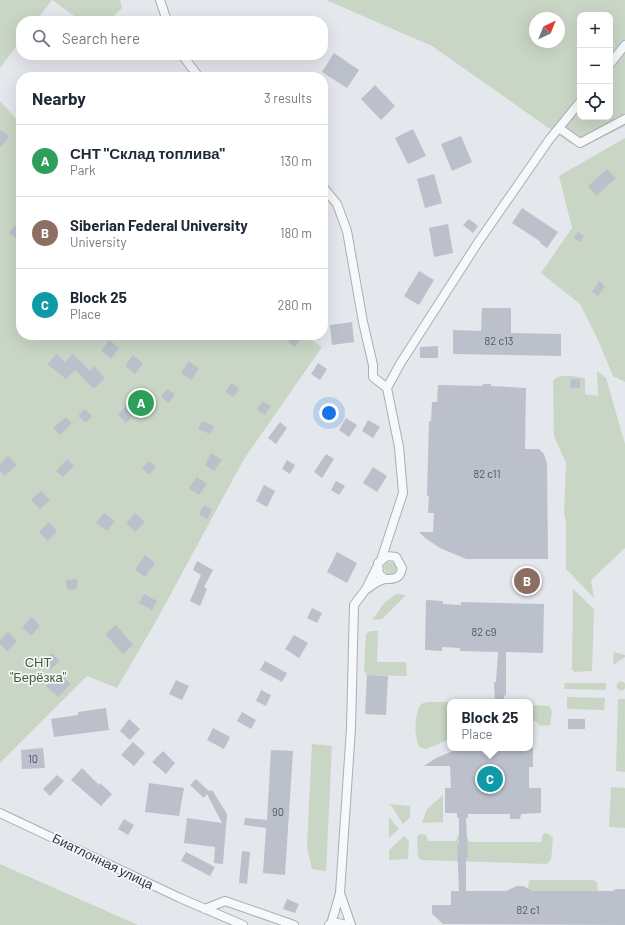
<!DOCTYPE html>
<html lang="en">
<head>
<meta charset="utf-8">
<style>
	:root { --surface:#fff; --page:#f2f2f3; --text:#1f2937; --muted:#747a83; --line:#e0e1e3; --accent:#d1495b }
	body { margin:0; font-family:Barlow,sans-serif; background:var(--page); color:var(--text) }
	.controls { position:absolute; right:12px; top:12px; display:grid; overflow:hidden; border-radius:8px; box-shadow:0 4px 16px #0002 }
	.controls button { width:36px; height:36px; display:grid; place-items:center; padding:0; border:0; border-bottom:1px solid var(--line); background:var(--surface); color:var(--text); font:20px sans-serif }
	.compass { position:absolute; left:529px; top:12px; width:36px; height:36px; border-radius:50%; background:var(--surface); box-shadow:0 4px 16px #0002; rotate:43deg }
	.you { position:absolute; left:329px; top:413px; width:14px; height:14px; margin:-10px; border:3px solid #fff; border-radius:50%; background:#1a73e8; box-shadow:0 0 0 6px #1a73e833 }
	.badge { display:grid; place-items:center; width:26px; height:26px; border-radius:50%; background:var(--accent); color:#fff; font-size:13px; font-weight:700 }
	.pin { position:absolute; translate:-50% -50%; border:2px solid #fff; box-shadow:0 1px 4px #0006 }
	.popup { position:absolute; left:447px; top:699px; width:86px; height:52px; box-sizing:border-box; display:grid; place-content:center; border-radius:8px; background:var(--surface); filter:drop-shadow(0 1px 3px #0005); font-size:13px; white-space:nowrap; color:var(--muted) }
	.popup b { font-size:15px; color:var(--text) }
	.popup::after { content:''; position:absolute; left:50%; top:100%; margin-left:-8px; border:8px solid transparent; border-top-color:var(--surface) }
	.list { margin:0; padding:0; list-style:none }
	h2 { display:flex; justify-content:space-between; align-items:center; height:52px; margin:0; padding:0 16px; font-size:17px }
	h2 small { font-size:13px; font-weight:400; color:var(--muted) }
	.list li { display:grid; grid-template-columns:26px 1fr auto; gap:12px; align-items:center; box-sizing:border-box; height:72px; padding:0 16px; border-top:1px solid var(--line) }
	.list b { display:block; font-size:15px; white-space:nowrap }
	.list p { margin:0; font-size:13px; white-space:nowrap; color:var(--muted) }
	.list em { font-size:13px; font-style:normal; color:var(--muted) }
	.icon { flex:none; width:22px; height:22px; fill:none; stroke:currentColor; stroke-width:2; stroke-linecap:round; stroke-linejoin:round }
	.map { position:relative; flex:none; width:625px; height:925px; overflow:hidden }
	.search { position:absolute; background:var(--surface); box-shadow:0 4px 16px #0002; left:16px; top:16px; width:312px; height:44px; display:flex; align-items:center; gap:10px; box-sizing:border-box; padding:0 14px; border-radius:16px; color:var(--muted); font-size:15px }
	.panel { position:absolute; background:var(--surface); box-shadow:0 4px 16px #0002; left:16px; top:72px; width:312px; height:268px; border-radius:16px }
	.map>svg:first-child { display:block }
	.green { fill:#c9d6c5; fill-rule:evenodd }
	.building { fill:#bbc0ca }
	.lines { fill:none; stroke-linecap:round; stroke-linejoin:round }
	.street-casing { stroke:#a9aeb7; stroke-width:10 }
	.street { stroke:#f7f8fa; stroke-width:8 }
	.labels { text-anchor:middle; stroke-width:3.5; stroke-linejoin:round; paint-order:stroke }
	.number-label { font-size:11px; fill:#4f5766 }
	.park-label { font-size:13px; fill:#3f6138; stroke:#f4f6f9 }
	.street-label { font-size:13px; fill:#2b3445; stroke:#f4f6f9 }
</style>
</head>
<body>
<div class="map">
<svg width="625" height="925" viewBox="0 0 625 925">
	<rect width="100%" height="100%" fill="#e4e7ec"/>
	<path class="green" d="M0 0H120L122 8 109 21H81L52 0 36 21H21V40L0 68Z
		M326 0H625V126L581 148 570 143 432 46ZM580 15H610V117H580ZM535 18H559V42H535Z
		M0 101 21 124V335H304L322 347 244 459 155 623 117 688 87 676 0 763Z
		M625 138V382L613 376 597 338 580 304 541 273 572 228 559 176Z
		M597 371 606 378 625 444V548L591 580 594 598 566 569V522L564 512 566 463 554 436 553 381C560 372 575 377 585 378V394L598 396Z
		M384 568a6 6 0 1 1 12 0a6 6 0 1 1-12 0Z
		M573 589 594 609 592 671 575 672 572 670Z
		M396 594 406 595 382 619 372 620 385 602Z
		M372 631H378L377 662H406L407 676 367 675 364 670 366 635 368 632Z
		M614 652 625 655V657L613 665Z
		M616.5 686a4.5 4.5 0 1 1 9 0a4.5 4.5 0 1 1-9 0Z
		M565 683H606V690L564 689Z
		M567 697 605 698 604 710 567 709Z
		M618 699H625V772L616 771Z
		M428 702H450V739L426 749 419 747C414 735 414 715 421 704Z
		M530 705 549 706 552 711 550 725 540 726 536 721 530 722Z
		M312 744 332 746 326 871 312 869 307 847Z
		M611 787 625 788V828L609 827Z
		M443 795V822L422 823 427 809Z
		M390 804 410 806V817L403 824Z
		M389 817 399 829 389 838Z
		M547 833 553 838 551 860 547 864 421 860 418 856 417 837 420 834 426 835 428 841H456L458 835 462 834 468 838 469 842H541L543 834Z
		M404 836 409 841 408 859 389 860V850Z
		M0 864 138 925H0Z
		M532 880H593L597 882 598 891H533L528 889 529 881Z"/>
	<path class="building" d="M334 53 359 70 347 88 322 72Z
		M375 85 395 106 381 120 361 99Z
		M413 129 426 156 408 164 395 138Z
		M0 130 9 136 0 148Z
		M461 136 472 162 452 171 441 144Z
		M607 169 616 178 596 196 588 186Z
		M434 174 442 203 425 208 417 179Z
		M522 208 558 232 547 248 540 243 541 242 512 223Z
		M469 219 478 226 473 233 463 225Z
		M448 224 453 253 434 257 429 228Z
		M15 225 21 229V234L17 239 9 233Z
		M578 232 584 236 580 242 574 238Z
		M419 271 434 280 419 305 404 296Z
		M599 281 605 286 598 296 592 292Z
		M482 308H511V333L561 334V356L453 354V330L481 331Z
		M352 322 354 342 332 345 330 325Z
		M292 335 301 339 295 347 288 342Z
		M109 340 119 348 111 359 101 351Z
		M438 346V358H420V347Z
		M57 354 65 362 73 354 90 371 94 366 105 378 94 389 75 370 66 379 47 364Z
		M133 355 143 363 135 374 125 366Z
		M189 361 199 369 191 380 181 373Z
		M318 363 327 369 320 380 311 374Z
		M571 379H580V388H570Z
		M231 383 239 388 234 397 225 392Z
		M483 384H491V386L526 388 525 449H539L544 454 547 464 548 559H466L440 548 425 538 419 532H433L434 513H428L429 496H427L429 421H431L432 402H437L438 385 482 386Z
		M167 389 175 394 169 403 161 397Z
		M132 400 141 408 126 423 118 414Z
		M262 401 271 406 265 415 257 410Z
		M85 409 92 416 86 423 78 416Z
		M66 417 72 423 60 435 53 428Z
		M346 418 357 425 349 437 339 430Z
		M368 420 380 427 373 438 362 431Z
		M202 421 214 426 210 434 198 429Z
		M280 422 287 428 276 444 268 438Z
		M211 453 222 460 214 471 205 465Z
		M326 454 334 459 322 478 314 472Z
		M8 456 17 465 5 476 0 471V464Z
		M67 459 74 466 63 477 56 471Z
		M287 460 295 465 290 474 282 469Z
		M149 461 156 467 149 475 142 468Z
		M373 467 387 476 377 492 363 483Z
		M197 477 207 484 199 495 189 488Z
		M336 481 345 486 339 495 331 490Z
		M264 485 275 491 267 507 256 501Z
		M41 491 50 500 40 509 31 500Z
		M204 505 212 510 207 519 199 514Z
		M104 513 115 521 107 531 96 523Z
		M135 513 145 522 135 532 126 523Z
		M49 522 57 531 48 541 39 532Z
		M337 552 357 563 347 583 327 572Z
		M145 555 155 563 145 577 135 570Z
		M197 561 213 570 204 587 207 589 200 606 190 601 201 575 193 570Z
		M77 579V589L67 590 66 580Z
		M144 594 157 601 152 610 139 603Z
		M426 600 443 601V604L461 605V602L544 604 543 653 506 652V696L504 695V702H495L494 682H496L498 652 460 651V648L442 647V651L425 650Z
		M312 608 322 613 317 623 307 618Z
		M32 617 40 626 31 636 22 627Z
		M116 625 133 645 123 654 105 634Z
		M8 632 17 641 7 651 0 644V640Z
		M294 635 308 643 299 658 285 649Z
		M52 653 60 661 50 670 43 662Z
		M265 661 287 673 282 682 260 670Z
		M60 673 71 684 58 697 46 686Z
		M367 675 388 676 386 715 365 714Z
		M176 680 189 686 182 700 169 694Z
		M261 690 271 695 266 706 256 701Z
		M106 708 109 730 54 737 51 719 78 715V712Z
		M242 712 256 720 251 729 237 721Z
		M129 719 140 729 130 740 120 731Z
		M568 719H585V729H568Z
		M213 728 230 737 224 749 207 740Z
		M133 742 145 753 134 766 121 755Z
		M43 748 45 768 22 769 21 750Z
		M460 748H533V767H529V788H541V813L521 814 520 819H510V814H468V818H466L468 858H466V891H506L517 886H523L533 891H613L616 889H625V925L443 924 432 914V905H451V891H459L457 845H459V818H457V813H445V788H451L450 766H424L436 758Z
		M271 750 293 751 285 875 263 873 266 828 244 825 245 818 267 820Z
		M163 751 175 763 166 774 152 762Z
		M82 768 99 785 100 783 112 794 101 806 71 780Z
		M57 775 64 781 50 796 43 789Z
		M196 779 209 791 212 790 227 814 223 864 214 863 215 847 184 843 187 818 222 823 207 794 204 798 190 785Z
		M149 783 184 788 179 816 145 812Z
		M124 819 134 825 128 835 118 829Z
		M242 851 250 852 247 884 239 883Z
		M186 852 215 867 210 876 181 861Z
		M287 899 299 904 295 913 283 909Z"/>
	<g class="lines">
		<defs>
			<path id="street" d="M160 0 167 21
				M182 55 199 77
				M610 64 625 45
				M559 128 580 143 625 119
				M323 187 337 204 347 231 363 322 373 365V377L387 388
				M381 560 403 493 399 447 387 388 400 364 477 244 549 140 580 102
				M367 589C372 585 379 580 385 579 394 579 400 579 402 568L396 557 387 556 378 563 379 574 385 579
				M0 813 180 898 243 925
				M340 893 351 728 354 605 366 589 377 567
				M205 909 225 901 294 925
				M331 924 340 893 351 925
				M329 925 338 923 346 925"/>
		</defs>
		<use href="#street" class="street-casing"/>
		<use href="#street" class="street"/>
	</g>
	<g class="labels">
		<g class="number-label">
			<text x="499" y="345">82 с13</text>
			<text x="487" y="478">82 с11</text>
			<text x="484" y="636">82 с9</text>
			<text x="33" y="763">10</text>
			<text x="278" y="816">90</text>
			<text x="528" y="914">82 с1</text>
		</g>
		<g class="park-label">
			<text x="38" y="667">СНТ<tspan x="38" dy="15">"Берёзка"</tspan></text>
		</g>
		<g class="street-label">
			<text transform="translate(103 861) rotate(26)" y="5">Биатлонная улица</text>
		</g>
	</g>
</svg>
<div class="controls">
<button>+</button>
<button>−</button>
<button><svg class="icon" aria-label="locate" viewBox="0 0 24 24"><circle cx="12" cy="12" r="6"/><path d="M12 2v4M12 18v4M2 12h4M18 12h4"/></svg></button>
</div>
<svg class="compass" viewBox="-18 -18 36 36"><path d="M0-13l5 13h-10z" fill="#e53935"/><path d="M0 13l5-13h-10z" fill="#747a83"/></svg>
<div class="you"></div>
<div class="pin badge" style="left:141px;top:403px;background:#2e9e5b">A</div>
<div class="pin badge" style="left:527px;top:581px;background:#8d6e63">B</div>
<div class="pin badge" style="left:490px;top:779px;background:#0f9aa8">C</div>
<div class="popup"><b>Block 25</b>Place</div>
<div class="search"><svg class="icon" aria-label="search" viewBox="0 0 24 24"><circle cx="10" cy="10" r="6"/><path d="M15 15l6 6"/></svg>Search here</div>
<section class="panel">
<h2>Nearby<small>3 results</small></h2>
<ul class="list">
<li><span class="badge" style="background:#2e9e5b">A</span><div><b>СНТ &quot;Склад топлива&quot;</b><p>Park</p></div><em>130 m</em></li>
<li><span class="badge" style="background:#8d6e63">B</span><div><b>Siberian Federal University</b><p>University</p></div><em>180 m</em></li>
<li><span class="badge" style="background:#0f9aa8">C</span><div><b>Block 25</b><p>Place</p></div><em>280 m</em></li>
</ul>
</section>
</div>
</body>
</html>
